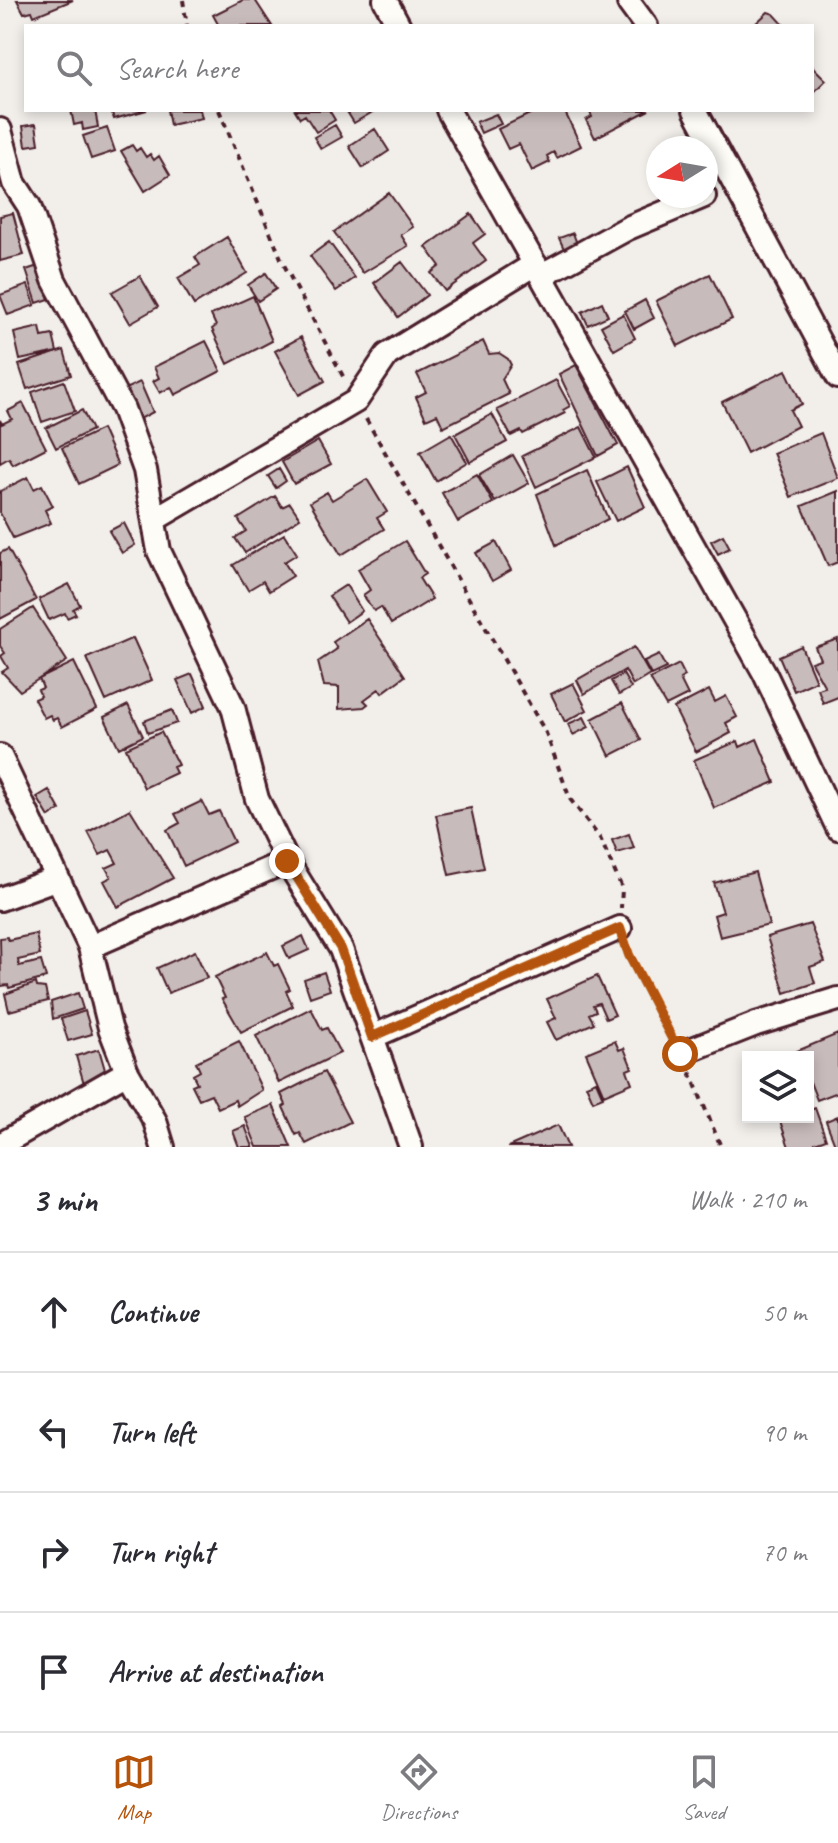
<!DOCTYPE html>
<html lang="en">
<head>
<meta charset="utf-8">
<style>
	:root { --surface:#fff; --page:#f7f7f7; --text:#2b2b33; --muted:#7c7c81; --line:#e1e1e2; --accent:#b45309 }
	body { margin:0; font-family:Caveat,sans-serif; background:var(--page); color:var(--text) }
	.controls { position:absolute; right:24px; bottom:24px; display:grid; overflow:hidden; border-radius:0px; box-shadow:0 4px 12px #0003 }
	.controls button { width:72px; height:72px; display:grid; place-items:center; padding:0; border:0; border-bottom:2px solid var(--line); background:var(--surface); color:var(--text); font:40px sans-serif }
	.compass { position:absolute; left:646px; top:136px; width:72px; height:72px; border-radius:50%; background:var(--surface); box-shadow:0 4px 12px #0003; rotate:259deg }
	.stop { position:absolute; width:24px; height:24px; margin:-18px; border:6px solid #b45309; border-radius:50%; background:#fff }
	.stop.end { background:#b45309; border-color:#fff; box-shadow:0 2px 8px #0008 }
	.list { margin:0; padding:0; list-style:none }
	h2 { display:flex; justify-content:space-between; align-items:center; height:104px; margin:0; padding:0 32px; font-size:34px }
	h2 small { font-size:26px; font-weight:400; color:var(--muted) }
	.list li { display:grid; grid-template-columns:52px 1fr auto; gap:24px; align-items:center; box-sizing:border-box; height:120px; padding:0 32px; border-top:2px solid var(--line) }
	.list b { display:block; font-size:30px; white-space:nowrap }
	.list em { font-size:26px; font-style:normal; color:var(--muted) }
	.icon { flex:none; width:44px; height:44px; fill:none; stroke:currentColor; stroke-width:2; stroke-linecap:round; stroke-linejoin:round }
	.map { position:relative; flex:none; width:838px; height:1147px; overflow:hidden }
	.search { position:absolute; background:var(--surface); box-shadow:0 4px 12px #0003; left:24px; right:24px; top:24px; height:88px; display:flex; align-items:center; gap:20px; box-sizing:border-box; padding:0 28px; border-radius:0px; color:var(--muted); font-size:30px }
	.sheet { height:584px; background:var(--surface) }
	nav { display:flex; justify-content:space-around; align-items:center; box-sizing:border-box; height:112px; border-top:2px solid var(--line); background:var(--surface); font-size:22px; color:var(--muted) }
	nav a { display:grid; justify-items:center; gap:4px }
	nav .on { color:var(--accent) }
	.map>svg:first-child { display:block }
	.building { fill:#c8bbbb; stroke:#4a1f2b; stroke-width:2 }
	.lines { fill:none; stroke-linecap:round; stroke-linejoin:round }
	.minor-casing { stroke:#4a1f2b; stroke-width:28 }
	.path { stroke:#4a1f2b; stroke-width:4; stroke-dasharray:6 6; stroke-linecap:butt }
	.minor { stroke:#fdfcf7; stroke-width:22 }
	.route { stroke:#b45309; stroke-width:10 }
</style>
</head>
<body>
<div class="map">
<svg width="838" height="1147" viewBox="0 0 838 1147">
	<rect width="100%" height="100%" fill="#f2efeb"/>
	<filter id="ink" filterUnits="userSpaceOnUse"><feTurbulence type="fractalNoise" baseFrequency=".0125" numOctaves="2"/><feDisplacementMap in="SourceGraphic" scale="16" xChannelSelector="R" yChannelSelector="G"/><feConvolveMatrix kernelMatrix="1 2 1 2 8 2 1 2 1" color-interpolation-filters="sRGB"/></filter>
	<g filter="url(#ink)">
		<path class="building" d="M17 0H73L34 16 32 11 24 13Z
			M243 0H255L272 26H219L213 15Z
			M768 12 774 14 785 26H753Z
			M812 66 826 80 812 94Z
			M71 110H95L98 127 83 130 82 123 74 125Z
			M111 110H147L114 119Z
			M167 110H200L202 118 170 125Z
			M295 110H329L335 120 316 132 305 115 300 118Z
			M346 110H376L354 123Z
			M538 110H564L581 146 557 158 554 152 547 156 550 162 532 171 519 144 508 149 498 129Z
			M589 110H649L595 138 586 120 592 117Z
			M496 114 501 124 481 133 476 122Z
			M36 124 39 144 26 146 23 126Z
			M335 125 342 137 321 149 314 137Z
			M107 128 115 151 91 159 83 136Z
			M375 129 389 151 363 168 349 146Z
			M132 145 136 151 140 148 146 157 150 154 154 160 159 156 170 175 145 191 121 151Z
			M389 193 413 227 401 235 408 246 363 273 334 232Z
			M13 213 24 255 0 261V216Z
			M471 214 485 234 473 243 486 261 445 291 431 273 440 266 426 247Z
			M573 233 577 244 564 249 559 238Z
			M227 237 247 273 194 305 178 278 200 265 195 257Z
			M329 242 355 278 336 291 310 256Z
			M402 262 427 295 398 317 374 283Z
			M38 266 49 299 37 303 26 270Z
			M266 273 276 289 258 301 248 285Z
			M710 274 732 319 678 346 656 301Z
			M140 276 158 307 130 323 112 292Z
			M28 285 35 305 8 315 0 295Z
			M253 296 272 341 228 364 212 329 216 326 211 315Z
			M645 300 654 318 634 329 625 311Z
			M602 302 608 316 588 325 582 312Z
			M623 314 635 338 614 350 601 326Z
			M40 327 42 337 53 335 57 352 20 360 14 333Z
			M301 337 325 381 299 395 275 351Z
			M206 341 221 371 175 395 171 387 160 393 153 381 159 378 154 367Z
			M483 341 489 354 499 353 508 359 511 365 502 379 509 394 443 427 437 414 426 419 416 397 426 392 417 374Z
			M64 350 71 375 27 389 19 365Z
			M576 365 618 445 598 456 559 374Z
			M786 370 802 404 790 410 798 426 747 453 722 402Z
			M556 380 570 406 563 410 565 413 523 434 521 431 511 436 497 410Z
			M64 381 75 411 42 422 32 392Z
			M140 382 153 412 140 419 125 389Z
			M23 403 46 448 13 465 9 458 0 463V420L2 424 12 419 8 411Z
			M82 410 92 430 56 448 46 428Z
			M492 414 507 442 470 462 455 434Z
			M581 427 596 457 536 487 522 456Z
			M102 429 118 465 79 484 62 448Z
			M821 433 838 478 791 497 773 453Z
			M451 434 467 462 436 481 420 452Z
			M318 441 331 464 294 484 282 462Z
			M513 455 529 483 495 502 479 475Z
			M627 467 645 507 616 521 597 482Z
			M279 469 286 481 276 488 268 476Z
			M587 470 608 519 556 545 537 494Z
			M477 474 493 503 458 522 442 493Z
			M28 477 34 489 42 485 53 506 45 510 51 523 13 538 0 513V491Z
			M367 479 387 512 377 518 384 529 341 555 310 502 327 492 332 500Z
			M838 491V562L828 566 802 506Z
			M275 496 282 507 290 503 300 518 245 553 235 538 246 531 238 519Z
			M124 523 135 545 122 553 109 531Z
			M284 534 297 554 284 562 293 576 269 591 263 581 248 590 233 565Z
			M723 535 730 548 718 554 711 541Z
			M405 541 425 574 419 578 432 599 391 624 381 607 374 611 363 595 370 590 358 569Z
			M496 542 511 570 492 581 476 553Z
			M8 549 36 600 0 619V553Z
			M69 584 80 605 73 609 76 614 67 618 65 613 49 620 39 599Z
			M346 585 362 611 346 622 329 596Z
			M33 608 67 661 20 691 2 672 8 668 1 656 5 653 0 646V629Z
			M367 619 405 676 382 693 379 689 364 700 368 704 364 707 339 709V687L324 686 318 662 337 649 333 642Z
			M133 638 152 680 106 701 87 658Z
			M838 639V697L823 703 818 689 825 687 811 662 820 659 815 647Z
			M801 646 816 681 794 691 779 656Z
			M634 647 650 675 633 685 625 670 584 694 577 680Z
			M659 655 666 668 651 675 644 662Z
			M74 662 97 709 62 727 57 718 53 720 50 715 44 718 34 699 41 696 38 690 43 688 39 679Z
			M679 664 685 676 680 679 688 695 666 706 650 679Z
			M192 674 206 706 192 713 177 680Z
			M623 674 631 688 619 695 611 681Z
			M573 683 587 710 565 722 551 694Z
			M709 690 715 702 726 696 737 717 726 723 731 733 696 752 674 708Z
			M622 703 641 740 610 756 592 719Z
			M128 705 143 736 119 748 104 717Z
			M172 710 177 723 148 733 144 721Z
			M584 717 589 727 573 735 568 724Z
			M161 732 178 765 173 767 176 773 144 788 126 748Z
			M757 739 775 782 714 808 694 760 738 741 740 747Z
			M49 790 60 810 49 817 37 797Z
			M202 801 209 815 219 811 234 842 184 866 167 830 180 823 175 814Z
			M471 808 484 868 449 875 436 815Z
			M130 809 173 878 118 907 104 881 111 877 106 868 117 863 110 850 100 855 88 832Z
			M629 834 634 848 617 853 612 840Z
			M755 872 769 925 720 937 714 915 723 912 714 883Z
			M810 924 825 962 810 967 815 983 785 993 767 937Z
			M36 934 40 955 18 960 19 966 41 961 46 978 9 988 8 985 1 986 0 938 7 937 8 940Z
			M303 936 309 950 289 959 283 946Z
			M195 951 207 978 168 993 157 968Z
			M267 952 274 966 278 964 290 989 286 991 293 1006 241 1032 222 999 225 998 215 977Z
			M324 972 330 990 310 997 304 979Z
			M597 976 615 1015 606 1019 599 1003 593 1005 596 1011 589 1014 594 1023 556 1040 547 1022 556 1018 547 999Z
			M36 983 37 987 45 988 48 1001 9 1011 5 994Z
			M78 993 83 1009 53 1019 51 1002Z
			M311 1008 322 1030 327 1028 340 1053 279 1083 256 1036Z
			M85 1011 92 1034 68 1041 61 1019Z
			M838 1034V1092L817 1100 808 1077V1057H800L797 1051Z
			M239 1041 262 1090 237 1106 235 1100 218 1108 211 1094 199 1099 192 1085 197 1083 193 1075 200 1071 196 1062Z
			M615 1041 619 1050 624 1048 632 1068 627 1070 632 1083 604 1095 586 1053Z
			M99 1049 108 1080 85 1087 76 1056Z
			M324 1072 350 1122 306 1144 300 1133 296 1135 283 1107 286 1105 281 1094Z
			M596 1081 603 1097 593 1101 586 1085Z
			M273 1105 291 1147H257L245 1117Z
			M815 1108 826 1139 815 1143 816 1147H789L780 1121 808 1117V1111Z
			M838 1116V1147H836L826 1121Z
			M558 1125 568 1147H508Z
			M245 1126 253 1147H239L233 1131Z"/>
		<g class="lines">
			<defs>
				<path id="minor" d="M385 0 399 26
					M629 3 646 26
					M448 110 764 672 838 828
					M695 110 838 377
					M0 130 14 183 29 206 54 280 123 409 145 470 159 551 233 707 257 799 287 861 341 949 411 1147
					M542 275 628 228 704 196
					M155 519 356 401 387 355 535 264
					M0 756 90 947 110 1028 127 1072 155 1121 163 1147
					M0 899 55 879
					M90 947 287 861
					M372 1037 620 928
					M680 1054 756 1024 838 999
					M0 1145 127 1072"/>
			</defs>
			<use href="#minor" class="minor-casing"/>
			<path class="path" d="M183 0 187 26
				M219 110 283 263 345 380
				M366 419 546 733 570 799 600 838 622 888 621 908
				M627 947 671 1035
				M690 1072 721 1147"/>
			<use href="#minor" class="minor"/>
		</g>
	</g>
	<g class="lines" filter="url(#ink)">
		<path class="route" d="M287 861 341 949 372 1037 620 928 629 955 680 1054"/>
	</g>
</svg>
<div class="controls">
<button><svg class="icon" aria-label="layers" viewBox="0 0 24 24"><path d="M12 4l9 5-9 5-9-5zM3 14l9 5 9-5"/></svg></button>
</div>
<svg class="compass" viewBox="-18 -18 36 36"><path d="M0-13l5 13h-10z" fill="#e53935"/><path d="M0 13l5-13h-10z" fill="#7c7c81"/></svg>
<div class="stop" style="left:680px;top:1054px"></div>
<div class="stop end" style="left:287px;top:861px"></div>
<div class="search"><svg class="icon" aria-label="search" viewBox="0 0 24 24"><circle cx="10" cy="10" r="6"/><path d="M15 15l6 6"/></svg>Search here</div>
</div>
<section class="sheet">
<h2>3 min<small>Walk · 210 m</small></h2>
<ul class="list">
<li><svg class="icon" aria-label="ahead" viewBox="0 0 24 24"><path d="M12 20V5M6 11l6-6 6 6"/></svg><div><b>Continue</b></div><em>50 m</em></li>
<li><svg class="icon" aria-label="left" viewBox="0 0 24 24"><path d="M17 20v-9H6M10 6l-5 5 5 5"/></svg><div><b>Turn left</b></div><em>90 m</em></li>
<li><svg class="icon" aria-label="right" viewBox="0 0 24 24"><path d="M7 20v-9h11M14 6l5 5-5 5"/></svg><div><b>Turn right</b></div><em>70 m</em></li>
<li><svg class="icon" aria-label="arrive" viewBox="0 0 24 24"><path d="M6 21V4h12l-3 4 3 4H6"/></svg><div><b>Arrive at destination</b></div></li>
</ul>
</section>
<nav>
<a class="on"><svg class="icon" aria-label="map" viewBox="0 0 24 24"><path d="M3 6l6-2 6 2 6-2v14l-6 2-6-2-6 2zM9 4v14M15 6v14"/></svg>Map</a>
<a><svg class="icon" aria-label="directions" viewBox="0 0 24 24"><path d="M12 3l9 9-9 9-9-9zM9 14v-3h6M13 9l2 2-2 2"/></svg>Directions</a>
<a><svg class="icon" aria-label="saved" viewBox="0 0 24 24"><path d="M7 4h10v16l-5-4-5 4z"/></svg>Saved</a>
</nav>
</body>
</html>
